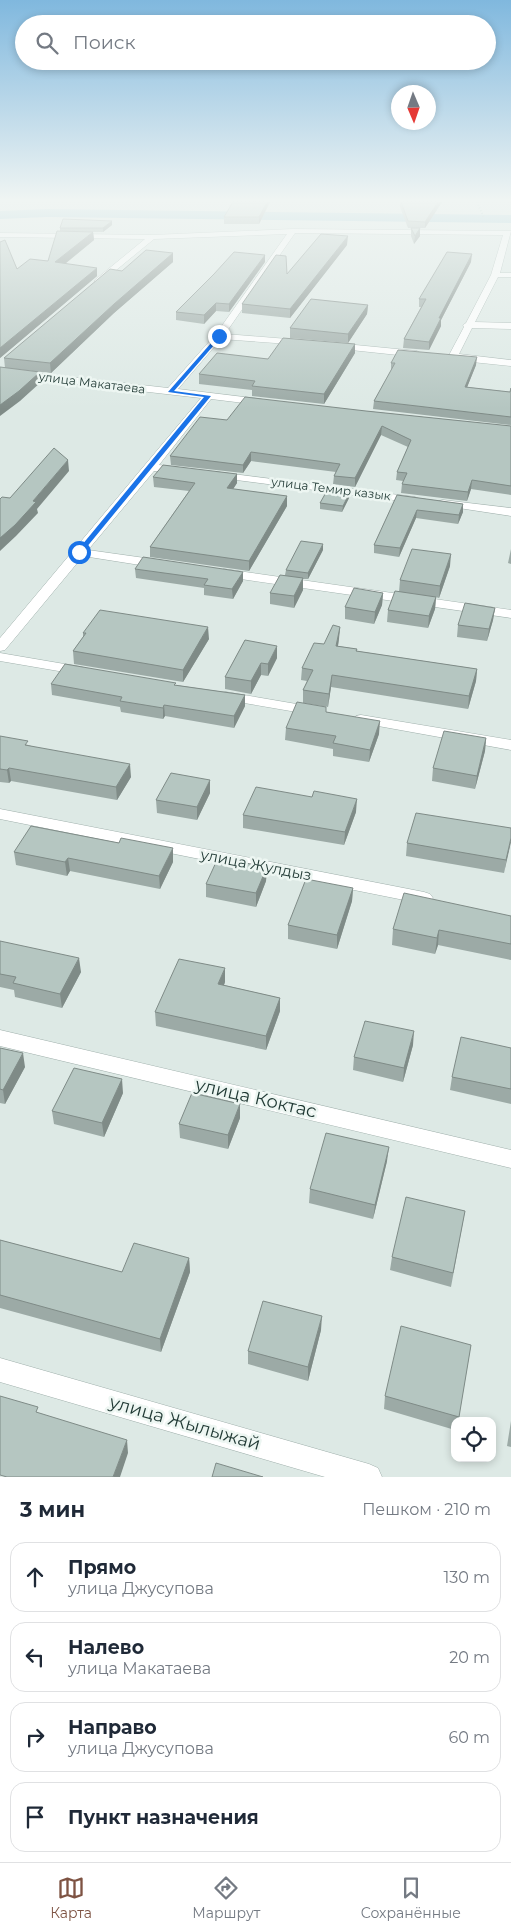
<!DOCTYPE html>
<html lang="ru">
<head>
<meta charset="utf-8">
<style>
	:root { --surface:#fff; --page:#f6f6f7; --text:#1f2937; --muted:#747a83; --line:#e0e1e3; --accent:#7e5343 }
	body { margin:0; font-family:Montserrat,sans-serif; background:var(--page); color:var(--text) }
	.controls { position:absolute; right:15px; bottom:15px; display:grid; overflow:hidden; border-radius:10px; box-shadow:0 2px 8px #0003 }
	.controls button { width:45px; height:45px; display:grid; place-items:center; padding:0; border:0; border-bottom:1px solid var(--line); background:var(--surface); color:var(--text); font:25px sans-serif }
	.compass { position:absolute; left:391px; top:85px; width:45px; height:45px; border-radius:50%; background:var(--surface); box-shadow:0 2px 8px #0003; rotate:178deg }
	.stop { position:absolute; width:15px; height:15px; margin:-11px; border:4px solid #1a73e8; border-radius:50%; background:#fff }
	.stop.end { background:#1a73e8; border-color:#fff; box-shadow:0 1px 5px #0008 }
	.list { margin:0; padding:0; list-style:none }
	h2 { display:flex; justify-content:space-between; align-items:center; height:65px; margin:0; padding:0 20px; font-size:21px }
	h2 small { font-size:16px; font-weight:400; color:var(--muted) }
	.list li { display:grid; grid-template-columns:32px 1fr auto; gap:15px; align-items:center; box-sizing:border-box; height:70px; margin:0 10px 10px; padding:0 10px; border:1px solid var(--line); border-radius:15px }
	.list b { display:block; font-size:19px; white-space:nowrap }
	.list p { margin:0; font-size:16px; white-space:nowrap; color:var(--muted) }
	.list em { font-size:16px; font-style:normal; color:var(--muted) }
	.icon { flex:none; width:28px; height:28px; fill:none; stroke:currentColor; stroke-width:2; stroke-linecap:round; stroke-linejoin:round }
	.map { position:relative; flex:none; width:511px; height:1477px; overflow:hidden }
	.search { position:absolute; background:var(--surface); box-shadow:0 2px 8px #0003; left:15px; right:15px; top:15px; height:55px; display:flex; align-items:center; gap:12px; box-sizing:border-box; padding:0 18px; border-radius:28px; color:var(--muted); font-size:19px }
	.sheet { height:385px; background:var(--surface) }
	nav { display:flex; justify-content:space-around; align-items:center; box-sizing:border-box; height:70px; border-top:1px solid var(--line); background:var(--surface); font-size:14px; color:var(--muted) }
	nav a { display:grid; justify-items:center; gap:2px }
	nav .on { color:var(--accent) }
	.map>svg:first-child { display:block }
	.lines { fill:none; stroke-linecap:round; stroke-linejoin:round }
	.canal { fill:#84bdcf; fill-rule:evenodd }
	.minor-casing { stroke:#a0b0ac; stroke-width:1 }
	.path { stroke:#7dada2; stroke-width:2; stroke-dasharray:1 2; stroke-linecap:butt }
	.minor { fill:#fff; fill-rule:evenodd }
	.wall { fill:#9caaa6 }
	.shaded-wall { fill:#7f8b87 }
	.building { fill:#b5c6c1; stroke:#7f8b87 }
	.route { fill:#1a73e8 }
	.labels { text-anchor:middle; stroke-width:5; stroke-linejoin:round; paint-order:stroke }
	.far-street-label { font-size:12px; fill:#1f3833; stroke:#edf6f2 }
	.street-label { font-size:15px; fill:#1f3833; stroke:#edf6f2 }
	.near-street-label { font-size:18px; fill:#1f3833; stroke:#edf6f2 }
</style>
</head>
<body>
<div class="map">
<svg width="511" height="1477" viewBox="0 0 511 1477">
	<rect width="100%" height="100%" fill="#dde9e5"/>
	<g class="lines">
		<path class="canal" d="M47 209 511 215V223L47 217 0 219V211Z"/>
		<defs>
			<path id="minor" d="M293 229 511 231 500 273H511V277H498L475 322 511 323V329L472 328 459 354 511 360V366L453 360 448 357 464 327 463 325 466 323 491 275 503 235 295 233 225 334 300 340 305 343 303 345 221 339 178 389 261 399 266 402 261 405 211 399 159 465 183 468 185 470 183 472 154 471 88 550 159 560 165 564 163 567 159 568 83 556 5 650 0 651V638L201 398 0 375V369L168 388 216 334 287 234 154 239 98 285 95 284V280L145 239 0 237V233L152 235Z
				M335 343 417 351 422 354 417 357 332 348V344Z
				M217 472 415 497 421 500 415 503 213 477 211 475 213 473Z
				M443 500 511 508V516L439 505 437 503 439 501Z
				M224 569 511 610V618L220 576 218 573Z
				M0 653 82 667 89 671 82 675 0 661Z
				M226 692 314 707 319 708 321 711 319 714 314 715 221 699 219 696 221 693Z
				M361 715 511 740V750L356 722 354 719 356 716Z
				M0 809 424 892 430 894 433 898 430 902 424 904 0 819Z
				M0 1030 511 1150V1168L0 1046Z
				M0 1358 369 1464 378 1468 382 1477H325L0 1382Z"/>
		</defs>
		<use href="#minor" class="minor-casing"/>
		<path class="path" d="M477 202 484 218"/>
		<use href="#minor" class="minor"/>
	</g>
	<path class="wall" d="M233 202H270L259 224H224V217Z
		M400 202H442L425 228H420V236L414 244 411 236V228H408L400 207Z
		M112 225 103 232H93L94 240 65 264 97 276 0 358V242L17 269 48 261 60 231V228Z
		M347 245 290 318 242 313V304L287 274Z
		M173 253V262L114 313 51 373 5 368 4 358 122 271Z
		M265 262 229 312 216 311 204 324 176 320V312Z
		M471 262 441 320V326L429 350 403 348 404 339 421 307H419V299Z
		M368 305 367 314 348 343 290 338V328Z
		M355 353 324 404 252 396V390L199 384V374L268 359Z
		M391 363 476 365 467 387 510 392 511 388V425L373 409 374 401 391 370Z
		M366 411 511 426V495L471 489 467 501 401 493 402 484 403 481 396 480 397 472 408 447 381 435 355 487 333 484 334 476 336 472 251 461 243 473 171 465 170 456 227 420Z
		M237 474V483L233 489 287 496V506L249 571 150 557V547L189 491 154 487 153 477Z
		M397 495 463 504V512L458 524 416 518 399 557 374 553V545Z
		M349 498 342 512 320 509V503Z
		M511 549V564L508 563Z
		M323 550 308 579H303V590L294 608 270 604V593L285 575 286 570Z
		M450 566 439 598 436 597 435 609 428 628 387 622 388 610 399 592 400 580Z
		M135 569 243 581 233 599 204 595V588L136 578Z
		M383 593 382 605 374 624 345 619V607Z
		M495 608 493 620 487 641 457 637 458 625Z
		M340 627 338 646 357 649V651L477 669 476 681 468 709 331 687 328 707 303 703V690L307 681 301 680 302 668 324 644Z
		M83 633 209 639 183 682 74 664 73 651 83 637Z
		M245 640 277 658 268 676 261 675 251 694 225 689V677Z
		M51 684 176 685 245 695V706L234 728 165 716 163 719 121 712 120 707 52 695Z
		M326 707V712L379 734 369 762 333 756V749L285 740 286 728Z
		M0 736 28 745 131 777 117 800 11 781 9 783 0 782Z
		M486 738 485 751 475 789 432 781 433 768Z
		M210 793 197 820 157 813 156 800Z
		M356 812 344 845 243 828V815Z
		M511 828 504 873 406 856 407 843Z
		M119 843 173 862 160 889 70 871 67 876 16 865 14 852Z
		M267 867 266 881 256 907 206 897V884Z
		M353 888 352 901 337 949 288 939V925Z
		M511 916V960L438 945 435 954 392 945 393 929Z
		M0 941 81 972 62 1008 15 997 14 990 0 987Z
		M225 982 224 985 280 998V1011L266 1050 156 1026 155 1012Z
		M413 1045 403 1082 353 1070 354 1057Z
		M0 1048 25 1067 5 1104 0 1103Z
		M511 1048V1104L450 1090 452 1077Z
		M123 1093 104 1137 54 1124 52 1111Z
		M240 1118 228 1149 180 1138 179 1124Z
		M387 1161 373 1219 309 1203 310 1189Z
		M465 1211 451 1287 390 1270 392 1257Z
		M0 1240 122 1272 189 1258 190 1272 161 1352 0 1308Z
		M321 1330 308 1381 248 1364V1351Z
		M471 1345 458 1421H455V1430L384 1409 385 1396Z
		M511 1421V1447L507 1446Z"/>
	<path class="shaded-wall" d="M267 202H270L259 224V217Z
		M438 202H442L425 228V222Z
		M112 221V225L103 232V228Z
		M420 228V236L414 244 415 236Z
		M93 232 94 240 56 271 55 262Z
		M348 236 347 245 290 318V309Z
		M173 253V262L114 313 51 373 50 363 114 304Z
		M472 254 471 262 441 320V326L429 350V342L439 318Z
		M265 255V262L229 312V304Z
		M97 268V276L0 358V348Z
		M216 303V311L204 324V315Z
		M368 305 367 314 348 343V334Z
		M355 344V353L324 404V394Z
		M477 357 476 365 464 395 465 387Z
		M40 372 41 382 20 401 0 416V405Z
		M382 426 381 435 355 487V478Z
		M251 452V461L243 473V465Z
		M68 460 69 471 37 509 38 513 16 536 0 551V538L33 501Z
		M237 474V483L228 497 227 488Z
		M472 480 471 489 467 501 468 492Z
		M350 492 349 498 342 512 343 506Z
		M287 496V506L249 571V561Z
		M463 504V512L458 524 459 515Z
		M417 510 416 518 399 557 400 548Z
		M323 544V550L308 579V573Z
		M451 554 450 566 439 598 440 586Z
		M243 572V581L233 599 232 589Z
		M303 578V590L294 608V596Z
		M383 593 382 605 374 624 375 612Z
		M436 597 435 609 428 628 429 616Z
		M495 608 493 620 487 641 489 629Z
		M208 627 209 639 183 682V670Z
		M340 627 339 639 336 658V646Z
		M277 646V658L268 676V664Z
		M261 663V675L251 694V681Z
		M477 669 476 681 468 709 469 696Z
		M332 675 331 687 328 707 329 694Z
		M245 695V706L234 728V716Z
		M164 705 165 716 163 719V708Z
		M380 721 379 734 369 762 370 750Z
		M486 738 485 751 475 789 477 776Z
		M130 764 131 777 117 800 116 787Z
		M9 768 11 781 9 783 7 770Z
		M210 780V793L197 820V807Z
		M357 799 356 812 344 845 345 832Z
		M511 838V842L504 873 506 860Z
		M173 848V862L160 889 159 876Z
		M68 858 70 871 67 876 65 862Z
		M267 867 266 881 256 907V893Z
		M353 888 352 901 337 949V935Z
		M439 930 438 945 435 954 437 938Z
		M79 958 81 972 62 1008 60 994Z
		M225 968V982L219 998 218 984Z
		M280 998V1011L266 1050V1036Z
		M414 1031 413 1045 403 1082 404 1068Z
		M23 1053 25 1067 5 1104 3 1090Z
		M122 1079 123 1093 104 1137 102 1123Z
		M240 1104V1118L228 1149V1135Z
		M389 1147 387 1161 373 1219 375 1205Z
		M189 1258 190 1272 161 1352 160 1339Z
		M322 1316 321 1330 308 1381V1367Z
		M127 1440 128 1453 120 1477H113Z"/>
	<path class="building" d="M233 202H267L259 217H224Z
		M401 202H438L425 222 408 221Z
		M63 219 112 221 103 228H60Z
		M411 228H420L415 236Z
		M57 231 93 232 55 262 97 268 0 348V242L5 240 17 269 30 259 48 261Z
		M321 234 348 236 290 309 242 304 276 255 286 256 287 274Z
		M146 250 173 253 114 304 50 363 4 358 110 269 122 271Z
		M234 252 265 255 229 304 216 303 204 315 176 312 214 274Z
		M447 252 472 254 439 318H441L429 342 404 339 426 299H419Z
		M311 299 368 305 348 334 290 328Z
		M283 338 355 344 324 394 252 386 255 381 199 374 217 353 268 359Z
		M398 350 477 357 465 387 510 392 511 388V417L374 401 395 363H391Z
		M0 367 40 372 19 391 0 405Z
		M245 397 366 411 511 426V486L472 480 468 492 402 484 407 473 397 472 411 440 382 426 355 478 334 476 340 464 251 452 243 465 170 456 200 417 227 420Z
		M54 448 68 460 33 501 36 502 15 525 0 538V499L2 497 10 498Z
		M163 465 237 474 227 488 287 496 249 561 150 547 195 483 153 477Z
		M328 489 350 492 343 506 320 503Z
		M397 495 463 504 459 515 417 510 400 548 374 545Z
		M301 541 323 544 308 573 286 570Z
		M412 549 451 554 440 586 400 580Z
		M143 557 243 572 232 589 204 585 208 579 135 569Z
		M280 575 303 578 294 596 270 593Z
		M354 588 383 593 375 612 345 607Z
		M395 591 436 597 429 616 388 610Z
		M465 603 495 608 489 629 458 625Z
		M100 610 208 627 183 670 73 651 86 633H83Z
		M333 625 340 627 336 646 357 649 356 651 477 669 469 696 332 675 329 694 303 690 313 670 302 668 314 643 324 644Z
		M245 640 277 646 268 664 261 663 251 681 225 677Z
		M65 664 176 683 174 685 245 695 234 716 164 705 163 708 120 701 122 697 51 684Z
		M297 702 326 707V712L380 721 370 750 333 743 336 736 286 728Z
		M444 731 486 738 477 776 433 768Z
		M0 736 28 741 25 745 130 764 116 787 9 768 7 770 0 769Z
		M171 773 210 780 197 807 156 800Z
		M256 787 312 797 314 791 357 799 345 832 243 815Z
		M416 813 511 828V838L506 860 407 843Z
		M31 826 119 843 121 838 173 848 159 876 68 858 65 862 14 852Z
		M218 858 267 867 256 893 206 884Z
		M306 879 353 888 337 935 288 925Z
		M404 893 511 916V944L439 930 437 938 393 929Z
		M0 941 79 958 60 994 13 983 16 977 0 974Z
		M179 959 225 968 218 984 280 998 266 1036 155 1012Z
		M365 1021 414 1031 404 1068 354 1057Z
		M461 1037 511 1048V1089L452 1077Z
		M0 1048 23 1053 3 1090 0 1089Z
		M74 1068 122 1079 102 1123 52 1111Z
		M192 1093 240 1104 228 1135 179 1124Z
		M326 1133 389 1147 375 1205 310 1189Z
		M406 1197 465 1211 453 1273 392 1257Z
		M0 1240 122 1272 134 1243 189 1258 160 1339 0 1295Z
		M263 1301 322 1316 308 1367 248 1351Z
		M401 1326 471 1345 459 1417 385 1396Z
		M0 1396 38 1407 36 1412 127 1440 113 1477H7L0 1475Z
		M216 1463 263 1477H212Z"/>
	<linearGradient id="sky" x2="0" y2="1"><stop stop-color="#80b8de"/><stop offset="0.49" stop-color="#f0f5f3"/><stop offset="1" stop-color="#f0f5f3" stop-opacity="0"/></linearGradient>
	<rect width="511" height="409" fill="url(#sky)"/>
	<path class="route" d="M219 334 221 337 174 391 211 396 81 554H77V551L204 397 168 392Z"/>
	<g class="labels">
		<g class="far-street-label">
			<text transform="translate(92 383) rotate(7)" y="4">улица Макатаева</text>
			<text transform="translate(331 489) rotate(7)" y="4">улица Темир казык</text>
		</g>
		<g class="street-label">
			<text transform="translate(256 865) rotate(11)" y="5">улица Жулдыз</text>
		</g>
		<g class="near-street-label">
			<text transform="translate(256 1098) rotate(13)" y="6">улица Коктас</text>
			<text transform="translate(185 1423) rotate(16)" y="6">улица Жылыжай</text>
		</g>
	</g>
</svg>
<div class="controls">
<button><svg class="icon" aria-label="locate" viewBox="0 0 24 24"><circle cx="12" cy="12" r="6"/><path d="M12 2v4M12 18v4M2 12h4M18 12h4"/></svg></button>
</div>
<svg class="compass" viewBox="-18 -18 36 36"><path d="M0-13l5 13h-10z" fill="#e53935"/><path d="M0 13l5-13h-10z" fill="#747a83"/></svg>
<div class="stop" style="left:79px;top:552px"></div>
<div class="stop end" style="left:219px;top:336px"></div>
<div class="search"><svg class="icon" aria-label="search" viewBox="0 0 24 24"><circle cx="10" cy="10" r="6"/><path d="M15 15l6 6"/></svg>Поиск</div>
</div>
<section class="sheet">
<h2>3 мин<small>Пешком · 210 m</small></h2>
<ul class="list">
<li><svg class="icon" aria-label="ahead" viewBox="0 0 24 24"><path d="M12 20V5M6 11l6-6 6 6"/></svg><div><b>Прямо</b><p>улица Джусупова</p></div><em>130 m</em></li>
<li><svg class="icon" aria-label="left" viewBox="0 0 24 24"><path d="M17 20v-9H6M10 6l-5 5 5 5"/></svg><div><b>Налево</b><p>улица Макатаева</p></div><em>20 m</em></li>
<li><svg class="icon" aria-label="right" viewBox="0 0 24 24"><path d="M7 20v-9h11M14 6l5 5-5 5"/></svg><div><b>Направо</b><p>улица Джусупова</p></div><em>60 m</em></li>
<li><svg class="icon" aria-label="arrive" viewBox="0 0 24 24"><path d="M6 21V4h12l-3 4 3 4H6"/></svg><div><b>Пункт назначения</b></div></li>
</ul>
</section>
<nav>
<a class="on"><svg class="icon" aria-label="map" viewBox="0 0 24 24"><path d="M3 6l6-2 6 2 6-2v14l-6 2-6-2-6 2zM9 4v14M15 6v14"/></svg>Карта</a>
<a><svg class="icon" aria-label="directions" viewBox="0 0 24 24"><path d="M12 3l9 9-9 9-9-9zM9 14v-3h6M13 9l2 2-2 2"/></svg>Маршрут</a>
<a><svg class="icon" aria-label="saved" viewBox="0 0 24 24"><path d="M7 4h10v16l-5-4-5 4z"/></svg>Сохранённые</a>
</nav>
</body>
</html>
